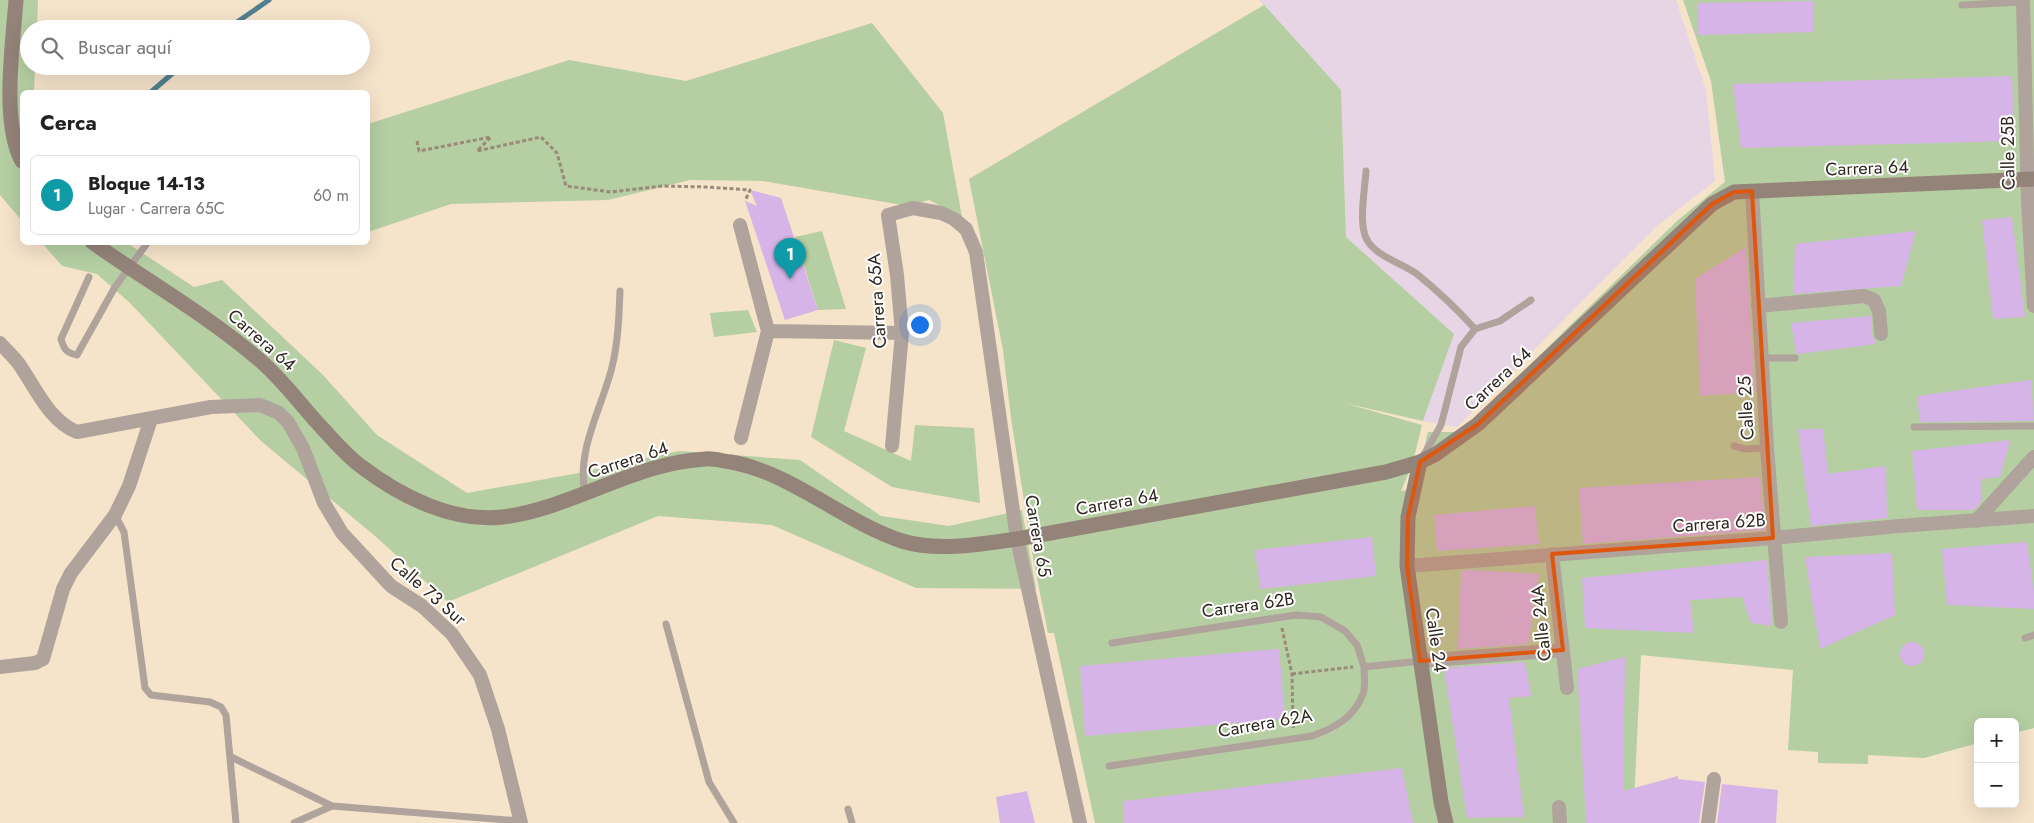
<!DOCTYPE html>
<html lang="es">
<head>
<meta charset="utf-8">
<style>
	:root { --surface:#fff; --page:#f6f6f6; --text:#222; --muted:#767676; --line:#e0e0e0; --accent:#62612e }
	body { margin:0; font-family:Jost,sans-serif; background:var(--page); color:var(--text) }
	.controls { position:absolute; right:15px; bottom:15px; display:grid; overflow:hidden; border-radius:8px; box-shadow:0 5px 20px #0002 }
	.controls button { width:45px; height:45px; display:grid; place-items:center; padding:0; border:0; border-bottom:1px solid var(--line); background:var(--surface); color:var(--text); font:25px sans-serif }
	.you { position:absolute; left:919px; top:324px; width:18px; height:18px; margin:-12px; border:4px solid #fff; border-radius:50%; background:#1a73e8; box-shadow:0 0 0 8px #1a73e833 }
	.badge { display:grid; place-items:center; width:32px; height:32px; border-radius:50%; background:var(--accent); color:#fff; font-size:16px; font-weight:700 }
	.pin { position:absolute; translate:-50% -41px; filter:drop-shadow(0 1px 2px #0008) }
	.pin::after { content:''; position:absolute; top:26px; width:18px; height:15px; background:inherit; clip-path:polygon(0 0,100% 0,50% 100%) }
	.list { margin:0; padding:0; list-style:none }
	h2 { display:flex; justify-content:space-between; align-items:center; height:65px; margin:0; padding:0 20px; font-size:21px }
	h2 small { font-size:16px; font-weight:400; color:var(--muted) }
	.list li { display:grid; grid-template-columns:32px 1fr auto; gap:15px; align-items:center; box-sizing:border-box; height:80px; margin:0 10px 10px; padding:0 10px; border:1px solid var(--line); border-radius:8px }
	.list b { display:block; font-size:19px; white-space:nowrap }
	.list p { margin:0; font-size:16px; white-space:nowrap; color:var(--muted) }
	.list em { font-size:16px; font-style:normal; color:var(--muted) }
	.icon { flex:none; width:28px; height:28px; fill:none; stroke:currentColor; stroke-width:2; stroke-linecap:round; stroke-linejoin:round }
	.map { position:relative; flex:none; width:2034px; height:823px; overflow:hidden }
	.search { position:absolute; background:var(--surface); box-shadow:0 5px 20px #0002; left:20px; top:20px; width:350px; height:55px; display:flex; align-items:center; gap:12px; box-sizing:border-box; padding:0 18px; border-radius:28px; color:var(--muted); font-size:19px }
	.panel { position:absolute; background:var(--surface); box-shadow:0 5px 20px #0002; left:20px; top:90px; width:350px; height:155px; border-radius:8px }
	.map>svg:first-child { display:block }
	.education { fill:#e7d5e6 }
	.green { fill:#b5cea2 }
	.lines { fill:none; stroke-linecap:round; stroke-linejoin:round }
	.stream { stroke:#527f8f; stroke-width:5 }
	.building { fill:#d6b4e7 }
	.path { stroke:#988b7a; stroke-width:3; stroke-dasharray:4 2.5; stroke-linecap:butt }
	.lane { stroke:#afa39c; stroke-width:7 }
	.street { stroke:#afa39c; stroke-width:14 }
	.secondary { stroke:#948379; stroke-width:15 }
	.marked { fill:#df560d; fill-opacity:0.2; stroke:#df560d; stroke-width:4; stroke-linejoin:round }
	.labels { text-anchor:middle; stroke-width:4; stroke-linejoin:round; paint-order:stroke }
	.street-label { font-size:18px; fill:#2e271e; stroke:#fff }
</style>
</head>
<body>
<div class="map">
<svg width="2034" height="823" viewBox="0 0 2034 823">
	<rect width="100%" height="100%" fill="#f5e3ca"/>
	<path class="education" d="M1259 0H1676L1706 90 1715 181 1658 225 1457 427 1423 421 1453 334 1346 237 1341 91Z"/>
	<path class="green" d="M0 0H38L37 29H29V66H35L34 92H22V221L0 195Z
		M1683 0H2034V728L2015 733V722H1978V743L1924 758 1868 755V764L1818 763V752L1788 750 1793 670 1641 655 1633 823H1095L1054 633H1048L1033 558 1011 418 1003 350 969 179 1264 5 1341 90 1346 237 1454 334 1423 421 1344 403 1422 425 1413 462 1401 491 1414 489 1428 432H1461L1677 221 1725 182 1711 81Z
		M872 23 943 113 962 217 929 200 908 206 763 181 690 180 608 200 451 204 368 232V124L569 60 686 81Z
		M822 231 846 309 818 310 795 237Z
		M42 243H127L194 287 222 280 323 375 377 435 467 493 579 473 679 451 800 460 881 516 949 526 1022 510 1036 589 916 588 772 525 658 516 448 602 375 536 261 441 130 303 97 274 62 266Z
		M748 310 757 332 714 337 710 313Z
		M834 340 866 348 844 431 911 461 915 425 974 428 980 503 892 487 811 437Z"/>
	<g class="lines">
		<path class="stream" d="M227 29 269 0
			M151 92 181 66"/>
	</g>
	<path class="building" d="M1813 1 1814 32 1698 35V3Z
		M2012 76 2015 141 1741 148 1733 84Z
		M750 190 781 198 818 310 785 320 745 201 757 206Z
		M2012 217 2025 317 1993 319 1982 220Z
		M1916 231 1901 286 1793 294 1795 244Z
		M1746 247 1755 392 1700 396 1695 279Z
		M1871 316 1872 335 1876 344 1798 354 1796 353 1791 323Z
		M2031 380 2034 421 1920 422 1917 396Z
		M1798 429H1823L1828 474 1886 466 1887 518 1811 526Z
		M2010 440 2000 477 1981 479V502L1974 510H1917L1912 451Z
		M1760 477 1765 530 1583 544 1579 488Z
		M1535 506 1539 544 1437 551 1434 515Z
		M1372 537 1376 576 1260 589 1255 550Z
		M2027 542 2034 594V609L1947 605 1942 549Z
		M1892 553 1895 615 1820 649 1805 557Z
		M1767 560 1772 626 1751 623 1742 597 1690 600 1694 633 1585 628 1582 578Z
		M1470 570 1539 574 1528 644 1458 649 1461 571Z
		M1900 654a12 12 0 1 1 24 0a12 12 0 1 1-24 0Z
		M1279 649 1285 719 1085 736 1080 666Z
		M1625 657 1623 791 1678 776V779L1705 782 1699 823H1586L1577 669Z
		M1525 662 1531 696 1509 698 1524 817 1467 818 1444 668Z
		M1402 768 1413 823H1123L1124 801Z
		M1722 784 1778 790 1776 823H1717Z
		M1027 791 1035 823H1000L996 797Z"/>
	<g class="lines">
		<path class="path" d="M417 141 419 151 491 137 477 151 541 137 557 153 566 186 611 192 663 186 707 187 750 190 745 201
			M1282 628 1292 674 1293 728
			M1292 674 1353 667"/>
		<path class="lane" d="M1962 5 2023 2
			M1366 171C1365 189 1358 224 1367 240 1377 257 1402 263 1417 274 1438 291 1457 309 1475 329
			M89 277 61 339C64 349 66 353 77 355L115 287 148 242
			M1762 358H1795
			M1914 427 2034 426
			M1734 446 1745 449 1767 448
			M1422 458 1441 425 1461 347 1475 329 1500 321 1531 300
			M585 493C576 450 602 408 612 367 618 343 619 317 620 291
			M115 515 124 532 145 688 151 695 210 702 221 707 226 715 236 823
			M666 624 709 782 734 823
			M2025 638 2034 635
			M1112 643 1296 615 1321 617 1345 631 1357 645 1364 667
			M231 757 332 806 520 821
			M1109 766 1312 736C1334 728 1354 718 1363 694 1366 687 1364 675 1364 667L1420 661
			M848 809 852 823
			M294 823 332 806"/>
		<path class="street" d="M2023 0 2028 201 2034 306
			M1752 191 1767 448 1781 622
			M740 225 768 331 741 438
			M1758 306 1864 296 1874 300 1879 311 1881 334
			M768 331 902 333
			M0 343C6 350 13 356 19 364 35 387 49 421 77 432L211 407 260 405 279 413 288 422 303 448 324 503 342 533 391 586 422 606 452 634 480 675 498 729 521 823
			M892 446 902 333 897 275 888 215 913 208 941 213 954 219 966 229 976 252 1017 539 1080 823
			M1976 521 2034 457
			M1552 554 1567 688
			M1407 566 1773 538 1899 526 2034 516
			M1420 661 1563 650
			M0 667 35 663 43 659 63 589 71 573 115 515 129 486 151 419
			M1559 807 1560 823
			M1708 823 1714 779"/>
		<path class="secondary" d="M16 0C13 43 1 123 22 161
			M92 242C147 281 205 314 256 357 282 378 301 406 324 430 336 443 348 457 362 467 400 496 453 523 503 517 573 508 634 463 705 459 713 458 722 461 731 462 790 472 844 522 902 541 937 552 982 544 1017 539L1386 472 1420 462 1436 454 1478 424 1712 204 1734 192 2034 179
			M1420 462 1408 517 1407 566 1441 802 1446 823"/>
	</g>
	<path class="marked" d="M1752 191 1773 538 1552 554 1563 650 1420 661 1407 566 1408 517 1420 462 1478 424 1712 204 1734 192Z"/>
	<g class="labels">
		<g class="street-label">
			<text transform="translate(2008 153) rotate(-91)" y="6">Calle 25B</text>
			<text transform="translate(1867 168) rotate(-2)" y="6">Carrera 64</text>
			<text transform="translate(877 301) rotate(-94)" y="6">Carrera 65A</text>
			<text transform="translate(262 340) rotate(41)" y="6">Carrera 64</text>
			<text transform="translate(1498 379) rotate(-43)" y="6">Carrera 64</text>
			<text transform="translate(1746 408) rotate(-93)" y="6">Calle 25</text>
			<text transform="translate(628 460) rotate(-18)" y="6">Carrera 64</text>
			<text transform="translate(1117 502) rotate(-10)" y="6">Carrera 64</text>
			<text transform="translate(1719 523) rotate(-4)" y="6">Carrera 62B</text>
			<text transform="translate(1038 536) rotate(80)" y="6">Carrera 65</text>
			<text transform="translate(428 591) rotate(41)" y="6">Calle 73 Sur</text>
			<text transform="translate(1248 605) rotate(-8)" y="6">Carrera 62B</text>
			<text transform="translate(1541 623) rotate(-96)" y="6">Calle 24A</text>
			<text transform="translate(1436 640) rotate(82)" y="6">Calle 24</text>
			<text transform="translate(1265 723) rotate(-10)" y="6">Carrera 62A</text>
		</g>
	</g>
</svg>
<div class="controls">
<button>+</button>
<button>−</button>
</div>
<div class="you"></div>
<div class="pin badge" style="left:790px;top:279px;background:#0f9aa8">1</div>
<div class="search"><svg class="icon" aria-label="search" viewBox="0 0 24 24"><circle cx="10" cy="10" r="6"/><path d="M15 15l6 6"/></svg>Buscar aquí</div>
<section class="panel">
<h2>Cerca<small></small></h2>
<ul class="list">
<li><span class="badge" style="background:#0f9aa8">1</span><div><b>Bloque 14-13</b><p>Lugar · Carrera 65C</p></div><em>60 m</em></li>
</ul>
</section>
</div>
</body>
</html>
